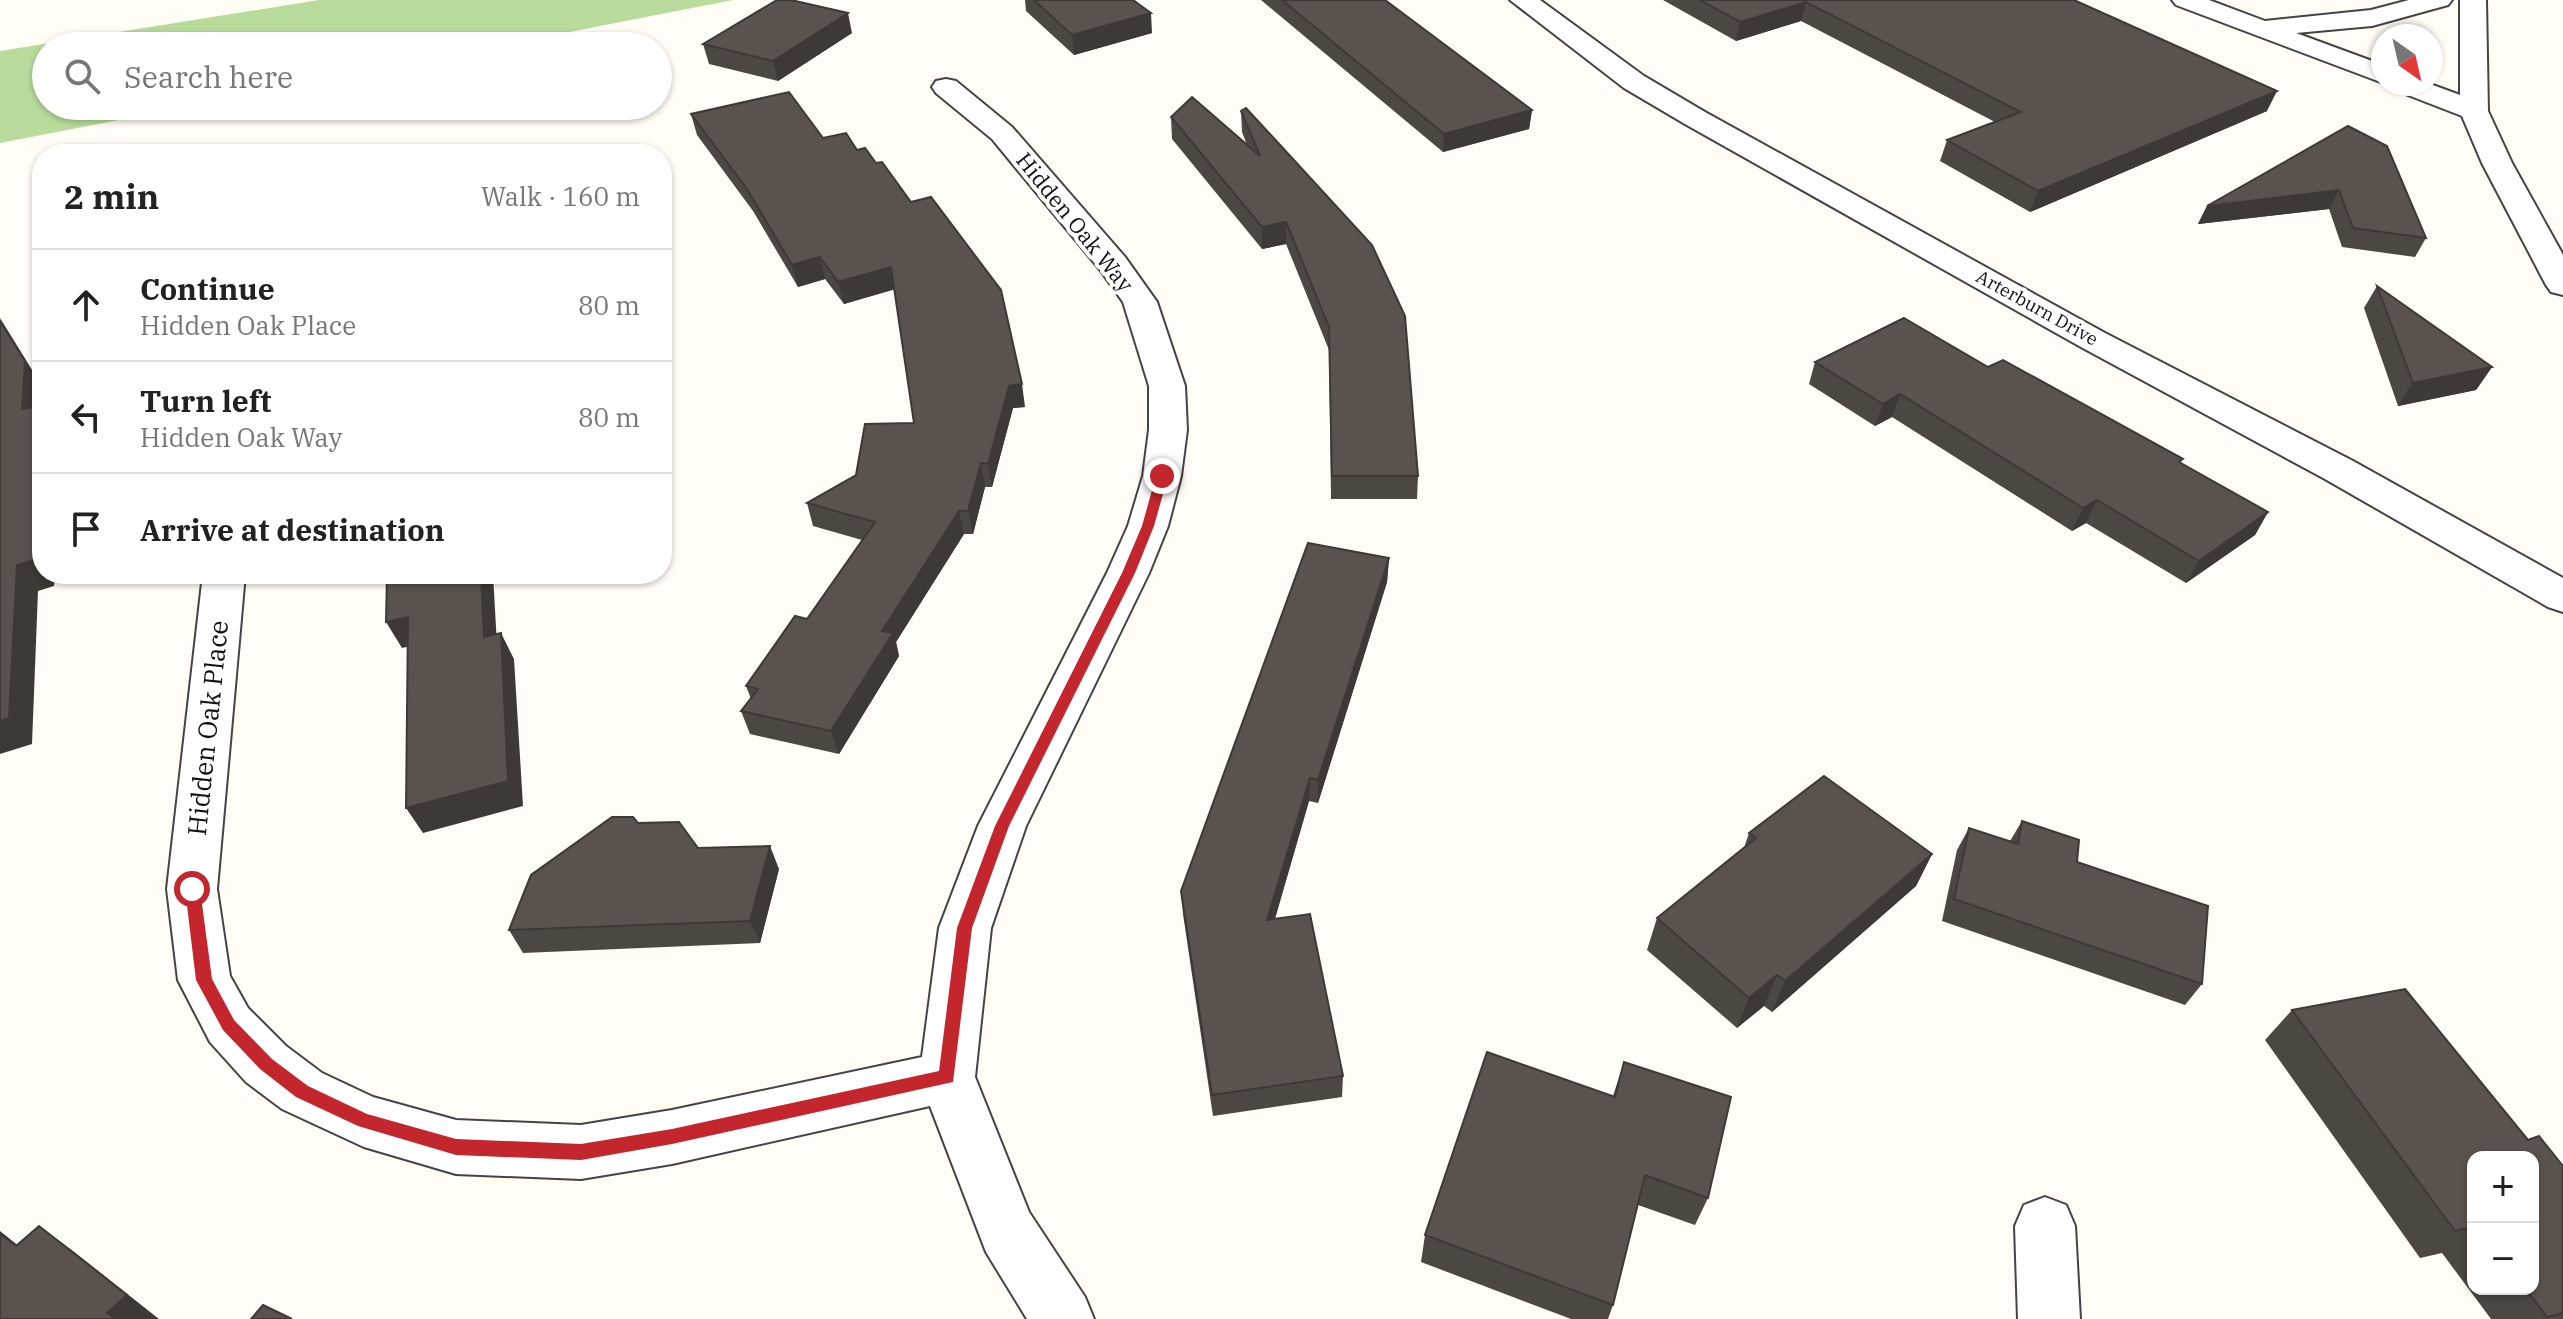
<!DOCTYPE html>
<html lang="en">
<head>
<meta charset="utf-8">
<style>
	:root { --surface:#fff; --page:#f6f6f6; --text:#222; --muted:#767676; --line:#e0e0e0 }
	body { margin:0; font-family:"IBM Plex Serif",serif; background:var(--page); color:var(--text) }
	.controls { position:absolute; right:24px; bottom:24px; display:grid; overflow:hidden; border-radius:16px; box-shadow:0 2px 6px #0004 }
	.controls button { width:72px; height:72px; display:grid; place-items:center; padding:0; border:0; border-bottom:2px solid var(--line); background:var(--surface); color:var(--text); font:40px sans-serif }
	.compass { position:absolute; left:2371px; top:24px; width:72px; height:72px; border-radius:50%; background:var(--surface); box-shadow:0 2px 6px #0004; rotate:146deg }
	.stop { position:absolute; width:24px; height:24px; margin:-18px; border:6px solid #c4262e; border-radius:50%; background:#fff }
	.stop.end { background:#c4262e; border-color:#fff; box-shadow:0 2px 8px #0008 }
	.list { margin:0; padding:0; list-style:none }
	h2 { display:flex; justify-content:space-between; align-items:center; height:104px; margin:0; padding:0 32px; font-size:34px }
	h2 small { font-size:26px; font-weight:400; color:var(--muted) }
	.list li { display:grid; grid-template-columns:52px 1fr auto; gap:24px; align-items:center; box-sizing:border-box; height:112px; padding:0 32px; border-top:2px solid var(--line) }
	.list b { display:block; font-size:30px; white-space:nowrap }
	.list p { margin:0; font-size:26px; white-space:nowrap; color:var(--muted) }
	.list em { font-size:26px; font-style:normal; color:var(--muted) }
	.icon { flex:none; width:44px; height:44px; fill:none; stroke:currentColor; stroke-width:2; stroke-linecap:round; stroke-linejoin:round }
	.map { position:relative; flex:none; width:2563px; height:1319px; overflow:hidden }
	.search { position:absolute; background:var(--surface); box-shadow:0 2px 6px #0004; left:32px; top:32px; width:640px; height:88px; display:flex; align-items:center; gap:20px; box-sizing:border-box; padding:0 28px; border-radius:44px; color:var(--muted); font-size:30px }
	.panel { position:absolute; background:var(--surface); box-shadow:0 2px 6px #0004; left:32px; top:144px; width:640px; height:440px; border-radius:32px }
	.map>svg:first-child { display:block }
	.forest { fill:#b9dc9c }
	.lines { fill:none; stroke-linecap:round; stroke-linejoin:round }
	.street-casing { stroke:#444; stroke-width:4 }
	.street { fill:#fff; fill-rule:evenodd }
	.wall { fill:#4d4742; fill-rule:evenodd }
	.shaded-wall { fill:#3f3936 }
	.building { fill:#5a524d; stroke:#3f3936; stroke-width:2 }
	.route { fill:#c4262e }
	.labels { text-anchor:middle; stroke-width:8; stroke-linejoin:round; paint-order:stroke }
	.far-street-label { font-size:18px; fill:#111; stroke:#fff }
	.street-label { font-size:22px; fill:#111; stroke:#fff }
	.near-street-label { font-size:26px; fill:#111; stroke:#fff }
</style>
</head>
<body>
<div class="map">
<svg width="2563" height="1319" viewBox="0 0 2563 1319">
	<rect width="100%" height="100%" fill="#fffdf5"/>
	<path class="forest" d="M319 0H733L498 46H46V106H191L0 143V51Z"/>
	<g class="lines">
		<defs>
			<path id="street" d="M1510 0H1540L1644 76 1705 112 2105 333 2353 461 2563 578V612L2548 607 2325 479 2081 347 1685 124 1624 88Z
				M2172 0H2209L2265 21 2371 10 2409 0H2452L2448 5 2372 26 2296 33 2383 65V83L2176 5Z
				M2460 0H2486L2488 111 2512 163 2563 255V295L2551 292 2546 285 2482 163 2462 116 2395 90 2391 84H2430L2460 95Z
				M946 79 956 81 1012 127 1125 257 1157 302 1185 386 1187 430 1181 476 1168 526 1149 573 1026 826 991 928 975 1077 1029 1212 1085 1297 1094 1319H1027L986 1252 930 1106 672 1164 581 1179 456 1174 364 1147 282 1109 246 1082 210 1042 178 980 167 889 203 574H245L217 889 230 976 248 1008 286 1046 322 1073 373 1097 456 1120 581 1125 672 1110 922 1057 939 928 978 826 1107 573 1128 526 1143 476 1149 430V386L1123 302 1101 271 992 139 936 93 932 87 936 81Z
				M2045 1197 2066 1205 2075 1226 2080 1319H2018L2015 1226 2024 1205Z"/>
		</defs>
		<use href="#street" class="street-casing"/>
		<use href="#street" class="street"/>
	</g>
	<path class="wall" d="M1025 0H1133L1152 33 1074 55 1026 11Z
		M1261 0H1385L1532 110 1529 129 1443 152Z
		M1663 0H2074L2267 111 2030 212 1940 161 1947 140 1995 122 1801 21 1736 41Z
		M852 33 778 81 709 64 703 44Z
		M789 92 1025 407 1013 408 992 487H985L973 534H964L896 642 899 656 839 754 750 734 741 711 751 699 746 686 807 619 862 540 813 526 807 503 856 475 914 423 894 289 844 304 825 279 798 287 753 211 697 135 691 114Z
		M1241 111 1418 476 1417 499H1331L1329 350 1286 244 1262 249 1172 139 1171 117 1247 145 1242 132Z
		M2348 126 2426 238 2415 257 2342 247 2329 209 2198 224 2207 206Z
		M2377 286 2492 367 2476 390 2398 406 2364 308Z
		M1815 362 1988 367 2181 463 2268 512 2255 535 2186 583 2086 523 2072 531 1892 417 1875 426 1809 384Z
		M1389 558 1387 582 1318 803 1309 801 1275 919 1343 1076 1342 1097 1213 1116 1183 914 1181 891Z
		M2022 821 2077 862 2202 984 2185 1005 1942 921 1957 850 1969 828 2010 841Z
		M1749 833 1932 854 1916 886 1772 1012 1764 1006 1737 1028 1647 950 1657 918 1744 848Z
		M698 848 779 869 760 943 523 953 509 930Z
		M2292 1010 2528 1140 2563 1166V1319H2491L2442 1253 2420 1258 2265 1040ZM2473 1157 2533 1289H2473Z
		M1624 1062 1708 1198 1695 1225 1638 1205 1613 1305 1608 1319H1571L1421 1262 1425 1235 1613 1096Z"/>
	<path class="shaded-wall" d="M1806 2 1801 21 1736 41 1740 22Z
		M848 13 852 33 778 81 773 61Z
		M1151 13 1152 33 1074 55 1072 35Z
		M2277 91 2267 111 2030 212 2038 191Z
		M1532 110 1529 129 1443 152 1444 134Z
		M2339 190 2329 209 2198 224 2207 206Z
		M1286 222V244L1262 249V227Z
		M820 257 825 279 798 287 792 265Z
		M891 267 896 289 844 304 838 282Z
		M0 318 42 386 41 435 22 409Z
		M2492 367 2476 390 2398 406 2413 383Z
		M1022 384 1025 407 1013 408 992 487 988 464 1009 386Z
		M1900 394 1892 417 1875 426 1883 404Z
		M981 463 985 487 973 534 968 511Z
		M2097 500 2086 523 2072 531 2083 508Z
		M959 511 964 534 896 642 899 656 839 754 831 731 882 631Z
		M2268 512 2255 535 2186 583 2199 561Z
		M42 539V574H55L54 586 38 591 32 744 0 754V721L17 565 35 541Z
		M1389 558 1387 582 1318 803V780Z
		M481 574H493L498 663 484 637Z
		M408 617 423 643 402 648 386 622Z
		M501 633 514 659 523 806 423 833 406 808Z
		M1310 778 1309 801 1268 942 1267 920Z
		M770 846 779 869 760 943 750 921Z
		M1932 854 1916 886 1772 1012 1785 981Z
		M1777 975 1764 1006 1737 1028 1749 998Z
		M39 1226 73 1251 159 1319H115L107 1313Z
		M0 1231 50 1271 16 1246 0 1234Z"/>
	<path class="building" d="M777 0H791L848 13 773 61 703 44Z
		M1034 0H1133L1151 13 1072 35Z
		M1282 0H1385L1532 110 1444 134Z
		M1700 0H2074L2277 91 2038 191 1947 140 2021 112 1806 2 1740 22Z
		M789 92 823 138 846 133 857 150 865 148 876 163 882 162 911 202 931 197 1001 290 1022 384 1009 386 988 464 981 463 968 511H959L882 631 893 633 831 731 741 711 758 689 746 686 795 616 807 619 875 522 807 503 856 475 865 424 914 423 891 267 838 282 820 257 792 265 747 189 691 114Z
		M1192 97 1260 156 1241 111 1246 108 1372 245 1405 316 1418 476H1332L1329 327 1286 222 1262 227 1171 117Z
		M2348 126 2387 146 2426 238 2353 228 2339 190 2207 206Z
		M2377 286 2492 367 2413 383Z
		M1904 318 1988 367 2003 360 2183 459 2179 462 2268 512 2199 561 2097 500 2083 508 1900 394 1883 404 1815 362Z
		M0 321 25 361 22 409 42 405V539L35 541 34 560 17 565 9 718 0 721Z
		M1308 543 1389 558 1318 780 1310 778 1267 920 1310 914 1343 1076 1212 1095 1181 891Z
		M387 574H481L484 637 501 633 508 781 406 808 408 617 386 622Z
		M1824 776 1932 854 1785 981 1777 975 1749 998 1657 918 1756 838 1749 833Z
		M612 817H633L638 823 679 822 698 848 770 846 750 921 509 930 531 875Z
		M2022 821 2079 840 2077 862 2208 906 2202 984 1954 899 1969 828 2018 844Z
		M2405 989 2528 1140 2539 1136 2563 1166V1313L2547 1317 2526 1289H2533V1157H2473V1227L2455 1231 2292 1010Z
		M1487 1052 1615 1097 1624 1062 1731 1097 1708 1198 1645 1175 1613 1305 1425 1235Z
		M39 1226 127 1295 107 1313 115 1319H0V1234L16 1246Z
		M263 1305 292 1319H251Z"/>
	<path class="route" d="M1162 473 1168 476 1154 526 1135 573 1009 826 972 928 953 1082 672 1144 581 1160 456 1155 358 1126 296 1097 260 1069 223 1030 196 980 185 889 192 882 200 889 212 979 234 1020 272 1059 308 1086 367 1114 456 1139 581 1144 672 1129 939 1071 957 928 995 826 1122 573 1142 526 1156 476Z"/>
	<g class="labels">
		<g class="far-street-label">
			<text transform="translate(2037 308) rotate(29)" y="6">Arterburn Drive</text>
		</g>
		<g class="street-label">
			<text transform="translate(1075 222) rotate(51)" y="8">Hidden Oak Way</text>
		</g>
		<g class="near-street-label">
			<text transform="translate(208 728) rotate(-84)" y="9">Hidden Oak Place</text>
		</g>
	</g>
</svg>
<div class="controls">
<button>+</button>
<button>−</button>
</div>
<svg class="compass" viewBox="-18 -18 36 36"><path d="M0-13l5 13h-10z" fill="#e53935"/><path d="M0 13l5-13h-10z" fill="#767676"/></svg>
<div class="stop" style="left:192px;top:889px"></div>
<div class="stop end" style="left:1162px;top:476px"></div>
<div class="search"><svg class="icon" aria-label="search" viewBox="0 0 24 24"><circle cx="10" cy="10" r="6"/><path d="M15 15l6 6"/></svg>Search here</div>
<section class="panel">
<h2>2 min<small>Walk · 160 m</small></h2>
<ul class="list">
<li><svg class="icon" aria-label="ahead" viewBox="0 0 24 24"><path d="M12 20V5M6 11l6-6 6 6"/></svg><div><b>Continue</b><p>Hidden Oak Place</p></div><em>80 m</em></li>
<li><svg class="icon" aria-label="left" viewBox="0 0 24 24"><path d="M17 20v-9H6M10 6l-5 5 5 5"/></svg><div><b>Turn left</b><p>Hidden Oak Way</p></div><em>80 m</em></li>
<li><svg class="icon" aria-label="arrive" viewBox="0 0 24 24"><path d="M6 21V4h12l-3 4 3 4H6"/></svg><div><b>Arrive at destination</b></div></li>
</ul>
</section>
</div>
</body>
</html>
